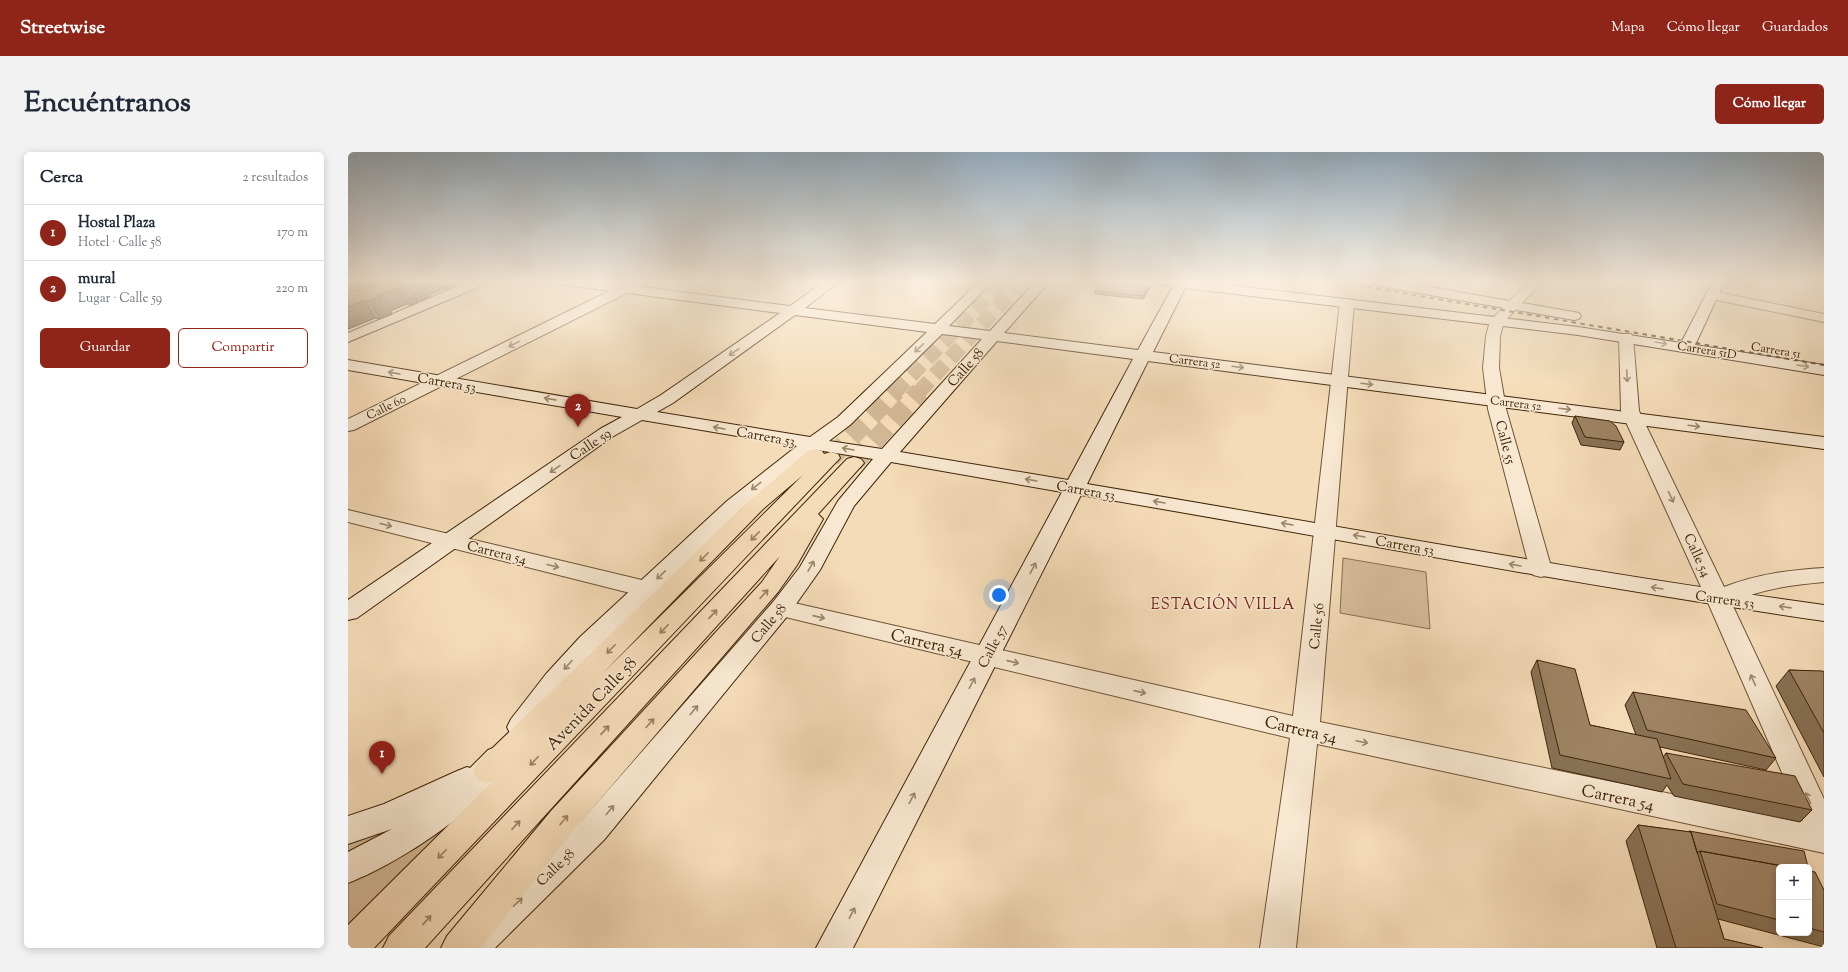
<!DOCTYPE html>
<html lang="es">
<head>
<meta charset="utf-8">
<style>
	:root { --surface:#fff; --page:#f2f2f3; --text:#1f2937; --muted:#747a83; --line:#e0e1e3; --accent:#8f2418 }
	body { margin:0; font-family:"Sorts Mill Goudy",serif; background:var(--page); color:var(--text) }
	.controls { position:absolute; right:12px; bottom:12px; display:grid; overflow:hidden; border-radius:6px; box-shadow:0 2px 10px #0003 }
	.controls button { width:36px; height:36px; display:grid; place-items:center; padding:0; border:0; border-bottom:1px solid var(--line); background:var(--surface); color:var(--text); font:20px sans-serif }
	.you { position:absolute; left:651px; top:443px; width:14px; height:14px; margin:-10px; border:3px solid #fff; border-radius:50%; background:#1a73e8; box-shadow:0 0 0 6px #1a73e833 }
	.badge { display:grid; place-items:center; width:26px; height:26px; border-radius:50%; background:var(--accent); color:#fff; font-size:13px; font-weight:700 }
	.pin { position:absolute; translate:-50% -33px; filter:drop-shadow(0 1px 2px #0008) }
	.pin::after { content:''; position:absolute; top:21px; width:14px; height:12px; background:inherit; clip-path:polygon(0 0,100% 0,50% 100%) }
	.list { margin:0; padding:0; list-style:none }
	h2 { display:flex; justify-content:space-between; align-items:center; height:52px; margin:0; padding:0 16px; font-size:17px }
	h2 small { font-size:13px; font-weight:400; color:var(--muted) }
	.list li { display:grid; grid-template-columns:26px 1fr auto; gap:12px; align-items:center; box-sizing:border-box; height:56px; padding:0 16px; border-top:1px solid var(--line) }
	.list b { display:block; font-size:15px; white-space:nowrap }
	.list p { margin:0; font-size:13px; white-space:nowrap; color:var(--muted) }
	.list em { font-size:13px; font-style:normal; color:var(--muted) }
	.actions { display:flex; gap:8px; padding:12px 16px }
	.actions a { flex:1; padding:9px 0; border:1px solid var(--accent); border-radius:6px; text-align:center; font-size:14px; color:var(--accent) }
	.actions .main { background:var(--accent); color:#fff }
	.map { position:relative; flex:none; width:1476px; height:796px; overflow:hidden; border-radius:6px }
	header { display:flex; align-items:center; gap:24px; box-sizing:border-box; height:56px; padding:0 20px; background:var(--accent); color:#fff }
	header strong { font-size:19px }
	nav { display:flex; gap:22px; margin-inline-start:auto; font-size:14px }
	.intro { display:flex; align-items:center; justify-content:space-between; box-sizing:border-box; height:96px; padding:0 24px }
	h1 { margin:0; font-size:28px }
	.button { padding:10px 18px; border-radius:6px; background:var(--accent); color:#fff; font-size:14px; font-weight:700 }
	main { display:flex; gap:24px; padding:0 24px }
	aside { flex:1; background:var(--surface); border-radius:6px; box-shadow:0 2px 10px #0003 }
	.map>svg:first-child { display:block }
	.green { fill:#d6bd9a; stroke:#8b7051 }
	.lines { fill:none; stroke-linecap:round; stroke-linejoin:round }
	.primary-tunnel-far1 { stroke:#d1b795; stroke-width:15; stroke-dasharray:15 8; stroke-linecap:butt }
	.primary-tunnel { stroke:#d1b795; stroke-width:19; stroke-dasharray:19 10; stroke-linecap:butt }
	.street-casing { stroke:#6d5234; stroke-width:2 }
	.secondary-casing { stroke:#402408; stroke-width:2 }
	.primary-casing { stroke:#402408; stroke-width:2 }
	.street { fill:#f8e8d1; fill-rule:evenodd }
	.secondary { fill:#f8e8d1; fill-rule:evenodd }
	.primary { fill:#f5dcb8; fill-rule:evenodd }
	.rail { stroke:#402408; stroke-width:2; stroke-dasharray:4.5 4.5; stroke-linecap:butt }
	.wall { fill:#887256; stroke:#402408 }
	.shaded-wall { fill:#6f5c46; stroke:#402408 }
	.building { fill:#9e8464; stroke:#402408 }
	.oneway { stroke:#9c866c }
	.oneway2 { stroke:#9a8060 }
	.labels { text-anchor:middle; stroke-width:3; stroke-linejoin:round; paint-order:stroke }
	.far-street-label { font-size:12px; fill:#402408; stroke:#f8e8d1 }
	.street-label { font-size:14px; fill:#402408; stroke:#f8e8d1 }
	.neighbourhood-label { font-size:15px; letter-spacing:1px; fill:#7a1f14; stroke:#f8e8d1 }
	.near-street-label { font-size:17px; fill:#402408; stroke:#f8e8d1 }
</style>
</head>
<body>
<header>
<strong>Streetwise</strong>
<nav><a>Mapa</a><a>Cómo llegar</a><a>Guardados</a></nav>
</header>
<div class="intro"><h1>Encuéntranos</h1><a class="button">Cómo llegar</a></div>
<main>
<aside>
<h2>Cerca<small>2 resultados</small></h2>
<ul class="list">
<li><span class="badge">1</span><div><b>Hostal Plaza</b><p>Hotel · Calle 58</p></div><em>170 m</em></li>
<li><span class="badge">2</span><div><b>mural</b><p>Lugar · Calle 59</p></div><em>220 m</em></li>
</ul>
<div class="actions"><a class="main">Guardar</a><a>Compartir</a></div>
</aside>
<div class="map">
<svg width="1476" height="796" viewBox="0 0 1476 796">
	<rect width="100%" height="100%" fill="#f5dcb8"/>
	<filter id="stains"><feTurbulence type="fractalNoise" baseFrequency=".005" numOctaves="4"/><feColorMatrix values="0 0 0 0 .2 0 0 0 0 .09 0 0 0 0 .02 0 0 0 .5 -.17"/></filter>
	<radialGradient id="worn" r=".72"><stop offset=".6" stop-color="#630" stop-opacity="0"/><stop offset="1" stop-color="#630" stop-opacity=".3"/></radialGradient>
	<path class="green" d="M995 406 1078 420 1082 477 992 461Z
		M79 659 0 704V688Z
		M104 671 0 777V729L26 717Z"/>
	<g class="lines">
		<path class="primary-tunnel-far1" d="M547 240 654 130
			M571 240 674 129"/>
		<path class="primary-tunnel" d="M483 306 548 239
			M506 311 572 239"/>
		<defs>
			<path id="street" d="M282 129H299L297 132 6 278 0 279V267Z
				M1181 129H1195L1156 170 1152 184 1151 216 1158 257 1204 418 1201 423 1193 425 1185 423 1182 418 1140 257 1135 216 1138 184 1142 169Z
				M1364 139 1476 162V170L1359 146 1357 143 1359 140Z
				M999 147 1004 148 1006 151 972 570 1455 669 1358 446 1273 259 1271 185 1273 182H1283L1285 185 1291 259 1376 435C1409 422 1442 418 1476 416V430C1443 433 1414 437 1383 450L1476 647V701L969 592 948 796H912L942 586 433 464 425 462 421 456 425 450 433 448 945 564 992 151 994 148Z
				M0 358 298 429 306 432 310 437 306 442 298 445 0 370Z"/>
			<path id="secondary" d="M122 129H140L138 132 0 190V181Z
				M212 129H248L442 154 477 129H492L457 156 587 172 632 129H645L601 174 642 179 688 129H702L656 181 790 198 825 134 808 132 807 129H846L1230 175 1333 191 1365 129H1377L1347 193 1476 213V223L1230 183 837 136 805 200 1476 285V297L800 209 739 332C984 373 1229 419 1476 453V469C1227 433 981 385 733 343L505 796H468L714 340 543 310 506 354 472 418 441 462 256 688 147 796H104L110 784 234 668 425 450 452 415 490 349 525 307 469 298 393 357 250 497 216 536 183 583 173 586 163 583 159 575 163 567 198 522 232 485 379 349 449 294 294 268 264 285 9 466 0 468V448L252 277 274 265 0 218V208L289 257 313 243 432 161 218 133 213 132ZM447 163 579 180 490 265 462 285 309 260 325 251ZM594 182 634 187 534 297 481 289 502 273ZM649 189 785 207 720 328 552 300Z
				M1018 129H1047L1226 160 1231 161 1233 164 1231 167 1226 168 1025 133Z
				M150 594 160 598 164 606C140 654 50 712 0 731V700L44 677 0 692V664L36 652 109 619 119 615 122 616 140 598Z"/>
			<path id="primary" d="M467 297 474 299 476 302 483 300 490 302 492 306 26 796H0V773L145 629 140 631 130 628 125 619 130 610 401 349 460 299ZM455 323 255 521 415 357Z
				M506 305 513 307 516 311 470 362 475 367 449 413 430 440 225 679 133 796H93L99 784 203 659 414 430 432 404 77 796H35L41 784 499 307Z"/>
		</defs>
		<use href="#street" class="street-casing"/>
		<use href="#secondary" class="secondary-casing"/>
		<use href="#primary" class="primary-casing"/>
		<use href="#street" class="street"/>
		<use href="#secondary" class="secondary"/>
		<use href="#primary" class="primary"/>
		<path class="rail" d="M984 129 1476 213"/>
	</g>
	<path class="wall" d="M0 129H96L106 133 105 134 106 135 99 138 93 137V138L81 143 82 145 74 148H69L70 150 63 153 59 152 42 159 44 162 32 167 27 166 0 177Z
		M801 137 795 147 747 142V139Z
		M1227 264 1276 290 1272 298 1233 293 1224 271Z
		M1189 508 1242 573 1288 583 1277 553 1285 540 1428 606 1418 618 1312 595 1315 605 1318 601 1464 658 1452 670 1326 644 1319 633 1314 640 1204 616 1183 520Z
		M1441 518 1476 520V625L1428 534Z
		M1290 673 1340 680 1341 679 1431 715V781H1461V718L1476 738V795L1370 767 1376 787 1415 796H1309L1278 689Z"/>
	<path class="shaded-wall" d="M2 129H34L20 133 22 136 8 141Z
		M60 129H88L93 138 81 143 82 145 74 148 65 131H61L70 148H69L70 150 63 153 61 150 57 149 59 152 42 159 44 162 32 167 22 149 29 144Z
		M104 130 106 135 99 138 97 135Z
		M801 134V137L795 147V144Z
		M17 148 27 166 0 177V155Z"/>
	<path class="building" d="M31 129H37L24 134 20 133Z
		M37 129 54 131 60 129H72L65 131H61L29 144H34L22 149 17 148 0 155V140L3 139 8 140Z
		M39 129H52L48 130Z
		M52 129H60L54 131 48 130Z
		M74 129H81L75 131Z
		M88 129H96L104 130 102 131 104 132 97 135 91 134Z
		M754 129H757L801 134 795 144 747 139Z
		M64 146 68 147 61 150 57 149Z
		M1227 264 1262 269 1268 274 1276 290 1237 285Z
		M1189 508 1227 517 1242 573 1309 587 1323 627 1212 603Z
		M1441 518 1475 519 1476 520V581Z
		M1285 540 1398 558 1428 606 1299 578Z
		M1318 601 1447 624 1464 658 1335 632Z
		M1290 673 1343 680 1376 787 1415 796H1328Z
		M1341 679 1456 699 1460 715H1440L1352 699 1349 701 1343 680H1342Z
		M1352 699 1440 715H1431V768L1369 752Z
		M1461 719 1467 720 1476 738V780L1461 776Z"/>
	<defs><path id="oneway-shaft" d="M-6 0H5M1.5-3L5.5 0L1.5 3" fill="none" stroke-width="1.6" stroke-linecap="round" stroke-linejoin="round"/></defs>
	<g class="oneway">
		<use href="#oneway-shaft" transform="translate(1313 191) rotate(9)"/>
		<use href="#oneway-shaft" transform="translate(166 192) rotate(154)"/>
		<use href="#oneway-shaft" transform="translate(571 196) rotate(136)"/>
		<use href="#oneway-shaft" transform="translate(386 200) rotate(145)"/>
		<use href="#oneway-shaft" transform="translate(1455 214) rotate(9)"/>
		<use href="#oneway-shaft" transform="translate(890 215) rotate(7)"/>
		<use href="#oneway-shaft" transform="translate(46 221) rotate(-170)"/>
		<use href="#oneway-shaft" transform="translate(1279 224) rotate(87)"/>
		<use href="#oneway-shaft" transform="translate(1019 232) rotate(7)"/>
		<use href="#oneway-shaft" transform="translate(202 247) rotate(-170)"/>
		<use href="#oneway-shaft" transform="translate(1217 257) rotate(7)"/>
		<use href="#oneway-shaft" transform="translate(1346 274) rotate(7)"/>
		<use href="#oneway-shaft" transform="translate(371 276) rotate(-170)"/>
		<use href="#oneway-shaft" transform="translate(500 297) rotate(-170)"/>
		<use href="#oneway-shaft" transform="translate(207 317) rotate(145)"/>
		<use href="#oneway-shaft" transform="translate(683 328) rotate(-170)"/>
		<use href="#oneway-shaft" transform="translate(408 334) rotate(142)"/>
		<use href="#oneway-shaft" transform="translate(1323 345) rotate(65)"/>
		<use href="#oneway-shaft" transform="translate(811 350) rotate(-170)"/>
		<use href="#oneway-shaft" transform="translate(939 372) rotate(-170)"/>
		<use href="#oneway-shaft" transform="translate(38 373) rotate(14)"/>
		<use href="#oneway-shaft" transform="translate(1011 384) rotate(-170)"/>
		<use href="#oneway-shaft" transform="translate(1167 413) rotate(-170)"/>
		<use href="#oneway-shaft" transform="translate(205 414) rotate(14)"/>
		<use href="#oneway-shaft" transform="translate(463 414) rotate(-60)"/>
		<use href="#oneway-shaft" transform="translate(685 416) rotate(-62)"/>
		<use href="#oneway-shaft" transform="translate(313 423) rotate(136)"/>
		<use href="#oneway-shaft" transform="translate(1309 436) rotate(-171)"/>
		<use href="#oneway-shaft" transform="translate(1437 455) rotate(-172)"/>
		<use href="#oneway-shaft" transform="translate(471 465) rotate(13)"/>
		<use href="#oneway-shaft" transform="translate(665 510) rotate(13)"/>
		<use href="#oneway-shaft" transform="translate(220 513) rotate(132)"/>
		<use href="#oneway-shaft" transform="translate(1405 528) rotate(-114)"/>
		<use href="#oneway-shaft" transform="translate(624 531) rotate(-62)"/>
		<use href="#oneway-shaft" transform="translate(792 540) rotate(13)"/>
		<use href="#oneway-shaft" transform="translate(346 558) rotate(-50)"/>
		<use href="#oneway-shaft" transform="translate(1014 590) rotate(12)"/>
		<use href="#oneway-shaft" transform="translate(564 646) rotate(-62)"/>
		<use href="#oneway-shaft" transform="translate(1460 646) rotate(-115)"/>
		<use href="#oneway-shaft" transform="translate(262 658) rotate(-50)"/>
		<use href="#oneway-shaft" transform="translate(170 750) rotate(-43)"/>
		<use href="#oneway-shaft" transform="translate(504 761) rotate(-62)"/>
	</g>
	<g class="oneway2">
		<use href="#oneway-shaft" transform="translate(407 384) rotate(134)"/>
		<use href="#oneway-shaft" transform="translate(356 405) rotate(135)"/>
		<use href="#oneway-shaft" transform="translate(416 442) rotate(-48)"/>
		<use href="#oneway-shaft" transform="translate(365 462) rotate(-47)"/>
		<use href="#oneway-shaft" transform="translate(316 477) rotate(134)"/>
		<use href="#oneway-shaft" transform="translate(263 497) rotate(135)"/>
		<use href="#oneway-shaft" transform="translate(302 571) rotate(-48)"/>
		<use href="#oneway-shaft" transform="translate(257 578) rotate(-47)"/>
		<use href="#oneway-shaft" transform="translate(186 609) rotate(134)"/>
		<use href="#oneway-shaft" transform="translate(216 668) rotate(-49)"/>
		<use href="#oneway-shaft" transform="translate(168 673) rotate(-47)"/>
		<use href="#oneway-shaft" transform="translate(94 702) rotate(134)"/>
		<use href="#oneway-shaft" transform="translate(79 768) rotate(-47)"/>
	</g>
	<linearGradient id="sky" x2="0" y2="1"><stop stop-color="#94abbd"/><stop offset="0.54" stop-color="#faefdf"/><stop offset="1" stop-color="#faefdf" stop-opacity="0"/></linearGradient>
	<rect width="1476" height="240" fill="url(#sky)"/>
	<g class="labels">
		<g class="far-street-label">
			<text transform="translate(1359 198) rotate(9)" y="4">Carrera 51D</text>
			<text transform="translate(1428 198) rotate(9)" y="4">Carrera 51</text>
			<text transform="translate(847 209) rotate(7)" y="4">Carrera 52</text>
			<text transform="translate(1168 251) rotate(7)" y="4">Carrera 52</text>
			<text transform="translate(38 255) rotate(-26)" y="4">Calle 60</text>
		</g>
		<g class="street-label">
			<text transform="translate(617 215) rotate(-48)" y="5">Calle 58</text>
			<text transform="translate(99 230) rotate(10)" y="5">Carrera 53</text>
			<text transform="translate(418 284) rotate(10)" y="5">Carrera 53</text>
			<text transform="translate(1158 290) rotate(75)" y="5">Calle 55</text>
			<text transform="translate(242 292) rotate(-34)" y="5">Calle 59</text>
			<text transform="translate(738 338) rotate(10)" y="5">Carrera 53</text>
			<text transform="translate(1057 393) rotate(10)" y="5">Carrera 53</text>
			<text transform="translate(149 400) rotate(14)" y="5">Carrera 54</text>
			<text transform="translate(1350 403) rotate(65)" y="5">Calle 54</text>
			<text transform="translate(1377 447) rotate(8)" y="5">Carrera 53</text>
			<text transform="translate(420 471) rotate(-50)" y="5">Calle 58</text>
			<text transform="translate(968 474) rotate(-84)" y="5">Calle 56</text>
			<text transform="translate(644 494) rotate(-62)" y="5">Calle 57</text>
			<text transform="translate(207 715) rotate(-44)" y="5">Calle 58</text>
		</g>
		<g class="neighbourhood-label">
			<text x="875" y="457">ESTACIÓN VILLA</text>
		</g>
		<g class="near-street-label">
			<text transform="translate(579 490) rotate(13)" y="6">Carrera 54</text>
			<text transform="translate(243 551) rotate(-46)" y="6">Avenida Calle 58</text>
			<text transform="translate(953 577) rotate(13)" y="6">Carrera 54</text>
			<text transform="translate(1270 645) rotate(12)" y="6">Carrera 54</text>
		</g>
	</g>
	<rect width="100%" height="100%" filter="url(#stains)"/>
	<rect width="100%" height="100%" fill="url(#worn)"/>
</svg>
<div class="controls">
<button>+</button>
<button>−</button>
</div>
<div class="you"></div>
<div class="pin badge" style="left:34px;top:622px">1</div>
<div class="pin badge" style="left:230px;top:275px">2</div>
</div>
</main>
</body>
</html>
